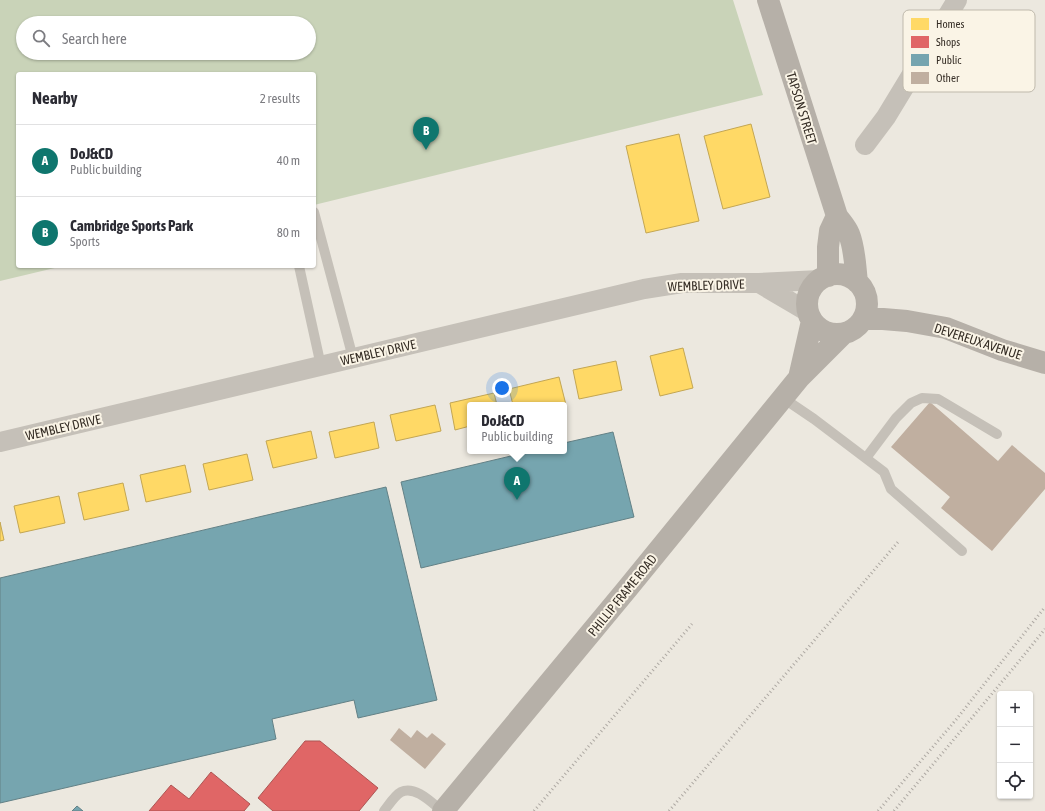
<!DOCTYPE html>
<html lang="en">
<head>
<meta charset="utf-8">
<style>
	:root { --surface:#fff; --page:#f2f2f3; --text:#2b2b33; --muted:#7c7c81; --line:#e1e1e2; --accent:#0f766e }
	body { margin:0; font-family:"Asap Condensed",sans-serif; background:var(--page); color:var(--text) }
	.controls { position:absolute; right:12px; bottom:12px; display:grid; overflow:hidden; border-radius:4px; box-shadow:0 1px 3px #0004 }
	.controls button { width:36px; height:36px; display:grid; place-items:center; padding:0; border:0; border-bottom:1px solid var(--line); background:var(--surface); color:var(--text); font:20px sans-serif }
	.you { position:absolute; left:502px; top:388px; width:14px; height:14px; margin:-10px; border:3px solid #fff; border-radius:50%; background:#1a73e8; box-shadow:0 0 0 6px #1a73e833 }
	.badge { display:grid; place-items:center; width:26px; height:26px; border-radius:50%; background:var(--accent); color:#fff; font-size:13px; font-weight:700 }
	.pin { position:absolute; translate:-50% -33px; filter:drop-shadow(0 1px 2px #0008) }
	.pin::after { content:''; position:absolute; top:21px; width:14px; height:12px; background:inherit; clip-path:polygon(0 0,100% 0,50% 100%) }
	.popup { position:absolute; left:467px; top:402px; width:100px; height:52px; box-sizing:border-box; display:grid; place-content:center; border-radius:4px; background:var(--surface); filter:drop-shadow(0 1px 3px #0005); font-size:13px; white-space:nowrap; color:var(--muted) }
	.popup b { font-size:15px; color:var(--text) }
	.popup::after { content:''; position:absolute; left:50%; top:100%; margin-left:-8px; border:8px solid transparent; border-top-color:var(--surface) }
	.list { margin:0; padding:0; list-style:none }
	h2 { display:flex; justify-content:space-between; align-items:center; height:52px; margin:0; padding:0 16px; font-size:17px }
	h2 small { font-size:13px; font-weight:400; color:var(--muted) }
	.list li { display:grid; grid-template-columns:26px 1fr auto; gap:12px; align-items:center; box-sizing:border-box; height:72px; padding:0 16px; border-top:1px solid var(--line) }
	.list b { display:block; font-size:15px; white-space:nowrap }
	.list p { margin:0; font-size:13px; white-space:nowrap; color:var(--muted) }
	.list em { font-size:13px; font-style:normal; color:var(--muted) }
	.icon { flex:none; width:22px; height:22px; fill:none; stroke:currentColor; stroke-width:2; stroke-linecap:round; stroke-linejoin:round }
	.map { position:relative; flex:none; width:1045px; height:811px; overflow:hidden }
	.search { position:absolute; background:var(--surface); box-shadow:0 1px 3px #0004; left:16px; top:16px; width:300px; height:44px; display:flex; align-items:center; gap:10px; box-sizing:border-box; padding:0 14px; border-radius:22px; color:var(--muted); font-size:15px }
	.panel { position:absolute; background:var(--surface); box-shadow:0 1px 3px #0004; left:16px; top:72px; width:300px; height:196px; border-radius:4px }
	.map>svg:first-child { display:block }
	.green { fill:#c9d3b8; fill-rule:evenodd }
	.homes { fill:#ffd966; stroke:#c3a653 }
	.shops { fill:#e06666; stroke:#ad5553 }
	.public { fill:#76a5af; stroke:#638186 }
	.building { fill:#c0afa0 }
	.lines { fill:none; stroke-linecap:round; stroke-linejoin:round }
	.lane { stroke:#c5c0b8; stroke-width:10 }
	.street { stroke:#c5c0b8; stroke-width:20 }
	.secondary { stroke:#b6b0a8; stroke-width:22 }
	.rail { stroke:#ada8a2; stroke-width:3; stroke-dasharray:1 3; stroke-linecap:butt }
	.labels { text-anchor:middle; stroke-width:4; stroke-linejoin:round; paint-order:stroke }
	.street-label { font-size:13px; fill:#362e26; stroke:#faf4e6 }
	.key { fill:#faf4e6; stroke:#bfb9ac; stroke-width:1 }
	.key-label { font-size:11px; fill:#362e26 }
</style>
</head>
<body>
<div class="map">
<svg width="1045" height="811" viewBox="0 0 1045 811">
	<rect width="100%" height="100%" fill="#ece8df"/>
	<path class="green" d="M0 0H733L763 95 314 205V74H18V266H63L0 281ZM23 23H309V53H23Z"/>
	<path class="homes" d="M751 124 770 197 723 209 704 136Z
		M679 134 699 221 646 233 626 146Z
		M683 348 693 388 660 396 650 356Z
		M616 361 622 390 579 399 573 370Z
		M559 377 566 405H513L509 389Z
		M494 393 497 405H470V426L455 430 450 403Z
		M435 405 441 431 396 441 390 415Z
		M374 422 379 448 335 458 329 432Z
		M311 431 317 458 273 468 266 441Z
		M247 454 253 480 209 490 203 464Z
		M185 465 191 492 146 502 140 475Z
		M123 483 129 510 84 520 78 493Z
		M59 496 65 523 20 533 14 506Z
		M0 522 4 540 0 541Z"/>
	<path class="shops" d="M305 741H320L378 788 359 811H273L258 798Z
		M211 772 250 804 244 811H149L171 785 189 799Z"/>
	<path class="public" d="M613 432 634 517 421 568 401 482 532 451H564V443Z
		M386 487 437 700 358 718 354 700 272 719 276 739 0 803V578Z
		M77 806 83 811H72Z"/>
	<path class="building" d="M930 402 998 461 1012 445 1045 473V489L992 551 941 508 950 497 891 447Z
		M399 728 411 738 417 730 427 738 432 733 446 744 425 769 390 740Z"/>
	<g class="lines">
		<path class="lane" d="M314 212 353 358
			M299 266 321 366
			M783 398 814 419 884 472 891 489 962 551
			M866 458 896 418 911 403 922 398 938 399 997 434
			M384 811C388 806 395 795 401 792 415 785 432 803 442 811"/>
		<path class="street" d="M865 145 886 117 957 0
			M759 283 808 312
			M0 442 644 289 682 283H759L820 280"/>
		<path class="secondary" d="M768 0 837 216C841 222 846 227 849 234 855 249 855 266 857 282
			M807 304a30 30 0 1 1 60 0a30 30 0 1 1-60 0Z
			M828 276V247L830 231 837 216
			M863 319H883L907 321 946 328 1002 350 1045 363
			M799 378 812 321
			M443 811 627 589 799 378 843 334"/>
		<path class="rail" d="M534 811 692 624
			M669 811 898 542
			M878 811 955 721 1045 607
			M894 811 1016 665 1045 629"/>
	</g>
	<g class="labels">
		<g class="street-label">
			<text transform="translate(802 108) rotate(73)" y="5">TAPSON STREET</text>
			<text transform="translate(706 285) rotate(-2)" y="5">WEMBLEY DRIVE</text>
			<text transform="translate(978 341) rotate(18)" y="5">DEVEREUX AVENUE</text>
			<text transform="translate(378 352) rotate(-13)" y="5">WEMBLEY DRIVE</text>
			<text transform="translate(63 427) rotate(-13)" y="5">WEMBLEY DRIVE</text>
			<text transform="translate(622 595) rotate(-51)" y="5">PHILLIP FRAME ROAD</text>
		</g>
	</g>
	<rect x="903" y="10" width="132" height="82" rx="6" class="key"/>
	<rect x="911" y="18" width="18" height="12" fill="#ffd966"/>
	<rect x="911" y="36" width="18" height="12" fill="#e06666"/>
	<rect x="911" y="54" width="18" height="12" fill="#76a5af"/>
	<rect x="911" y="72" width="18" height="12" fill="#c0afa0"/>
	<g class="key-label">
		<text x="936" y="28">Homes</text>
		<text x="936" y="46">Shops</text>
		<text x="936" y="64">Public</text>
		<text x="936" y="82">Other</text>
	</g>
</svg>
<div class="controls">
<button>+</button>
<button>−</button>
<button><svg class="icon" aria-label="locate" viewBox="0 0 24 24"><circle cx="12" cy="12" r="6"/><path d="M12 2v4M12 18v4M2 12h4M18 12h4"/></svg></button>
</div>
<div class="you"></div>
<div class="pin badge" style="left:517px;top:500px">A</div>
<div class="popup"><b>DoJ&amp;CD</b>Public building</div>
<div class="pin badge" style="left:426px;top:150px">B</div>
<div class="search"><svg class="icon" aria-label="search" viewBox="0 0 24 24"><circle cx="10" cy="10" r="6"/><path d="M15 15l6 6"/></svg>Search here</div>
<section class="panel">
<h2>Nearby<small>2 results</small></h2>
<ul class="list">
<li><span class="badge">A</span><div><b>DoJ&amp;CD</b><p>Public building</p></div><em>40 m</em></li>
<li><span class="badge">B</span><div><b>Cambridge Sports Park</b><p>Sports</p></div><em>80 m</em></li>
</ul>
</section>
</div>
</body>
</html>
